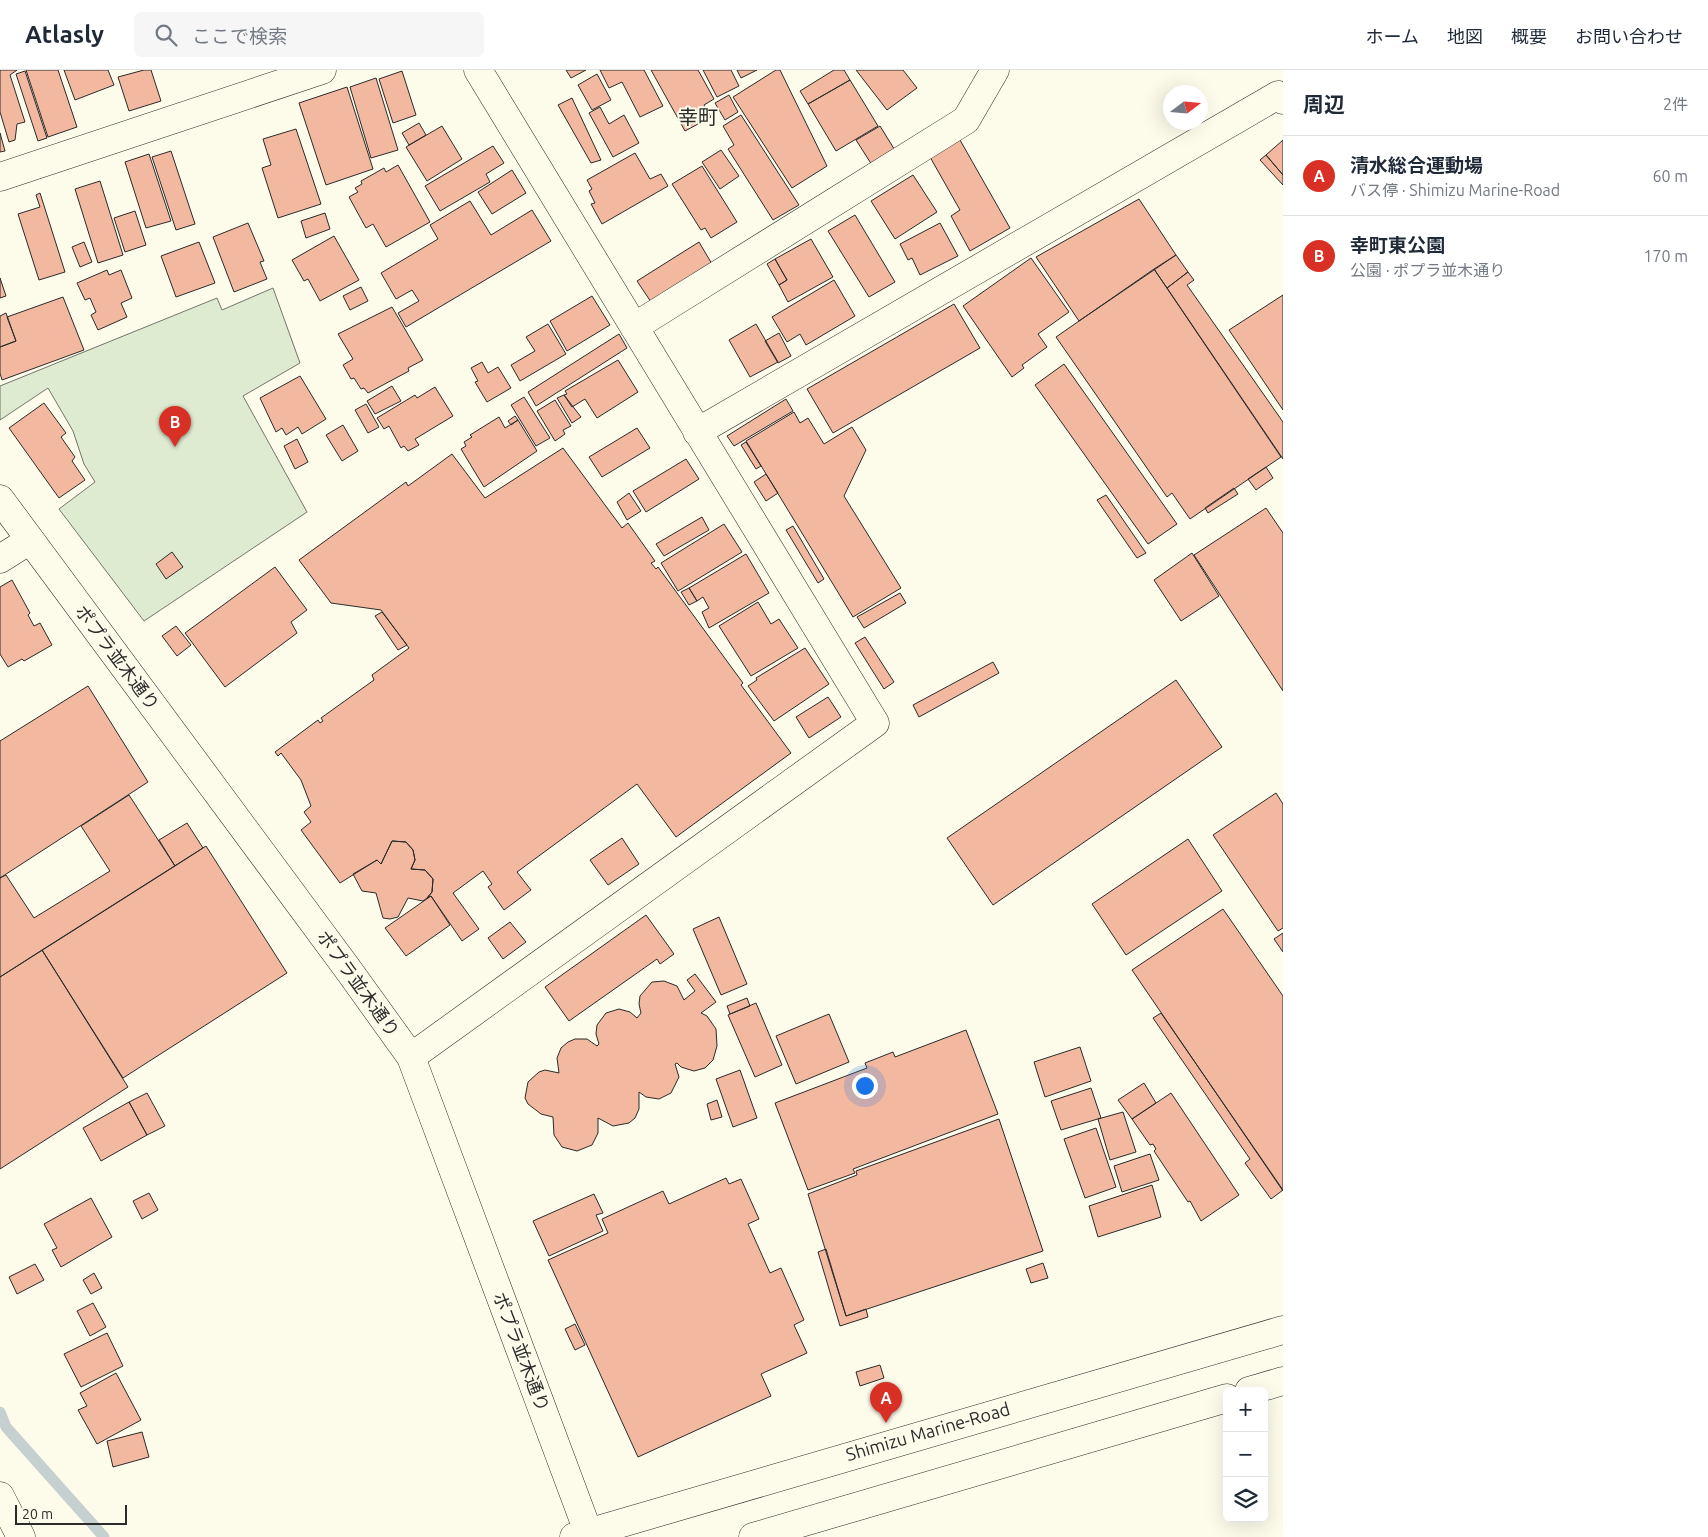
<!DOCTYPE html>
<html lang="ja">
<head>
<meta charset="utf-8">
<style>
	:root { --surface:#fff; --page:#f6f6f7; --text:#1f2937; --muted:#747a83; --line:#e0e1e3; --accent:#d93025 }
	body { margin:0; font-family:Ubuntu,"Noto Sans JP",sans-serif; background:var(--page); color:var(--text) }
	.controls { position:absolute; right:15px; bottom:15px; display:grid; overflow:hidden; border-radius:8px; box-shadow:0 5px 20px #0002 }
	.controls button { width:45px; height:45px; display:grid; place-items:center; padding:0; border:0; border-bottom:1px solid var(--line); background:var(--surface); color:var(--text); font:25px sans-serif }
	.compass { position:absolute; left:1163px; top:15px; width:45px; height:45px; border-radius:50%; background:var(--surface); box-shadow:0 5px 20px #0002; rotate:74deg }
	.scale { position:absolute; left:15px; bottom:12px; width:112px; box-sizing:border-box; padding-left:5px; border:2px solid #2b2b2b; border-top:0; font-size:14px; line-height:18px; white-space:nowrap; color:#2b2b2b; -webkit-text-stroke:4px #fdfbea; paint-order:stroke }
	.you { position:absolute; left:864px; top:1015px; width:18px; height:18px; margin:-12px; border:4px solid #fff; border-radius:50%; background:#1a73e8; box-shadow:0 0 0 8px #1a73e833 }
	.badge { display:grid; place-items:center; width:32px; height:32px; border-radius:50%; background:var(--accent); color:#fff; font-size:16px; font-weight:700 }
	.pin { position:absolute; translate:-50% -41px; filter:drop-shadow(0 1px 2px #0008) }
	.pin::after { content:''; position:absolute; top:26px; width:18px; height:15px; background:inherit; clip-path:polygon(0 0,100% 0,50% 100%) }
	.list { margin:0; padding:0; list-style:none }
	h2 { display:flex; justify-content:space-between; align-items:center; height:65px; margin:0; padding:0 20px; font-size:21px }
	h2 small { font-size:16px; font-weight:400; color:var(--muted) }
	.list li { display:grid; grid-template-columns:32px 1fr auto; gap:15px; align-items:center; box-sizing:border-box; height:80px; padding:0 20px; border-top:1px solid var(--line) }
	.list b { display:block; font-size:19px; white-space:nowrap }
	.list p { margin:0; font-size:16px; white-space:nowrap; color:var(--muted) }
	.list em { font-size:16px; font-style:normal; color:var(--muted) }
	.icon { flex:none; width:28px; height:28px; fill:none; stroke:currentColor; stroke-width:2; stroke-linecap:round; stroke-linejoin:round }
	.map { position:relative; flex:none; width:1283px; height:1467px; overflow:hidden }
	header { display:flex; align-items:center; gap:30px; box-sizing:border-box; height:70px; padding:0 25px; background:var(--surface); border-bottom:1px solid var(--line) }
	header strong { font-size:24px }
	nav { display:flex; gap:28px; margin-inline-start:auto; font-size:18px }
	.search { width:350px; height:45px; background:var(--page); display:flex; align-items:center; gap:12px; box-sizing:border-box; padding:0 18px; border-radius:8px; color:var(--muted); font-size:19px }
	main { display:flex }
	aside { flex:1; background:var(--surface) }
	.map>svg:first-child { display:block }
	.green { fill:#deebd1; stroke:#74746e }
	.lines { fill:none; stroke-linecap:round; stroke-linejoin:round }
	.stream { stroke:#c7d0d0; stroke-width:11 }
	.building { fill:#f2b8a0; stroke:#2b2b2b }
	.minor-casing { stroke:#2b2b2b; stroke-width:29 }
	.tertiary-casing { stroke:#2b2b2b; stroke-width:29 }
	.trunk-casing { stroke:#2b2b2b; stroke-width:29 }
	.minor { stroke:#fdfbea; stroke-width:28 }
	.tertiary { stroke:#fdfbea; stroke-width:28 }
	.trunk { stroke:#fdfbea; stroke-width:28 }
	.labels { text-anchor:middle; stroke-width:4; stroke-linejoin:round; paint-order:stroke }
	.street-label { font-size:18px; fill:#2b2b2b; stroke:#fdfbea }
	.quarter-label { font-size:20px; fill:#2b2b2b; stroke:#fdfbea }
</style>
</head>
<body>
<header>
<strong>Atlasly</strong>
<div class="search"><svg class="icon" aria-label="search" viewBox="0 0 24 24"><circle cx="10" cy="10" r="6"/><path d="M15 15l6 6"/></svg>ここで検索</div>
<nav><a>ホーム</a><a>地図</a><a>概要</a><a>お問い合わせ</a></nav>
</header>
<main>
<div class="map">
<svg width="1283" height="1467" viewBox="0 0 1283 1467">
	<rect width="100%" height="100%" fill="#fdfbea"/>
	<path class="green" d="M273 218 300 293 243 326 307 442 144 551 59 439 95 412 84 394 73 361 48 318 0 350V316L217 228 222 240Z"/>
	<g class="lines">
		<path class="stream" d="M0 1342 6 1357 104 1467"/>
	</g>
	<path class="building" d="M0 0H17L10 5 25 52 17 54 15 70 9 72 0 42Z
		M26 0H58L77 57 48 67Z
		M64 0H108L114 15 75 30Z
		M144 0H151L161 31 129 41 118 7Z
		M566 0H586L571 8Z
		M600 0H644L663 36 640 47 622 12 609 18Z
		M651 0H698L714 29 704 35 711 47 685 61Z
		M703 0H731L739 16 717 27Z
		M737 0H757L741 8Z
		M776 0H780L827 96 792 118 733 27Z
		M834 0H844L850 10 808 34 800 21Z
		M856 0H903L917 18 887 40Z
		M25 1 47 68 38 71 16 4Z
		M402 1 416 45 393 53 379 9Z
		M597 4 611 30 592 40 578 15Z
		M376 8 398 80 371 88 350 17Z
		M850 10 878 56 836 81 808 34Z
		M347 17 373 99 326 115 299 33Z
		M729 25 738 42 725 50 715 33Z
		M572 28 601 90 591 93 558 35Z
		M600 37 609 54 624 45 639 73 613 87 589 43Z
		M741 45 799 135 773 150 728 79 734 75 723 56Z
		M419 53 426 65 409 75 402 63Z
		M442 56 462 89 427 111 406 77Z
		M880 56 896 82 872 95 856 70Z
		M296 59 321 134 278 148 262 98 271 95 263 69Z
		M0 63 5 81 0 82Z
		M960 70 1010 158 970 181 951 146 960 140 930 87Z
		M1283 70V105L1266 85Z
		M493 76 504 93 486 104 490 112 440 141 425 116Z
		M721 80 739 106 720 119 702 92Z
		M171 81 195 154 176 160 152 87Z
		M635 83 650 109 661 104 668 116 602 154 591 134 595 133 589 121 592 119 587 110Z
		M149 84 171 151 146 158 125 92Z
		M1266 85 1283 105V115L1260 90Z
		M398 95 430 152 386 177 373 154 366 158 349 127 358 122 355 118 362 114 361 111 384 98 386 102Z
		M702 96 737 152 711 168 705 158 701 160 672 114Z
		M512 100 526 123 492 144 478 122Z
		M913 105 937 142 895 169 871 131Z
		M100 111 123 185 98 193 75 119Z
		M40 123 65 202 39 210 18 144 40 137 36 125Z
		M1139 129 1176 185 1079 251 1036 187Z
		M470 131 491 165 532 140 551 171 406 257 398 243 419 231 412 220 396 229 381 203 438 169 430 155Z
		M135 141 146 175 125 182 114 148Z
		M325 143 330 159 306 168 301 151Z
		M855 145 895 212 869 227 828 161Z
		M248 153 264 191 260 192 267 209 234 222 213 167Z
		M940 153 958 186 920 205 912 188 908 190 900 174Z
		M334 166 359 210 320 231 308 209 304 211 292 190Z
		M811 169 833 207 788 232 779 215 787 210 775 189Z
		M84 172 92 192 80 197 72 177Z
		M199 172 215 213 176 227 161 186Z
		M699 172 712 194 651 232 637 211Z
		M1176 185 1188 202 1167 218 1154 199Z
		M1031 188 1069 242 1038 264 1047 277 1022 295 1024 298 1012 307 963 236Z
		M775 189 787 210 779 215 767 194Z
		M1154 199 1281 387 1190 449 1172 423 1167 427 1056 267Z
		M107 200 109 205 121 200 132 228 121 233 127 247 98 260 91 245 96 242 90 228 85 230 77 213Z
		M1188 202 1194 210 1187 215 1283 352V389L1167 218Z
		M0 208 6 226 0 228Z
		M834 210 855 246 806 275 800 264 787 272 772 247Z
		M361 217 368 231 350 240 343 226Z
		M1283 225V340L1229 260Z
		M592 226 610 255 567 281 550 251Z
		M63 227 84 280 2 310 0 303V277L16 271 7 247Z
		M954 234 980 278 833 363 807 319Z
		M392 237 423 290 408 298 409 301 368 323 364 318 361 319 354 308 351 309 343 295 353 289 338 264Z
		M6 243 16 271 0 277V246Z
		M548 254 566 284 520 311 511 295 535 281 526 267Z
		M756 254 778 292 750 307 729 270Z
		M779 263 791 286 778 293 765 271Z
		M619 264 627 278 536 336 528 322Z
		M618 290 638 322 597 348 585 329 572 337 564 325 567 324 565 321Z
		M482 292 488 303 498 297 511 318 487 332 475 312 478 311 471 298Z
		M1064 294 1177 454 1148 474 1035 315Z
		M300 306 326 349 302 364 298 357 286 365 282 358 276 362 260 328Z
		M392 316 401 331 375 344 367 331Z
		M435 317 453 346 415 369 419 375 408 381 404 376 401 378 389 356 384 359 377 348 415 325 417 328Z
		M564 325 581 347 572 353 557 328Z
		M524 327 550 368 536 376 511 335Z
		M786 329 793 341 734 376 727 366Z
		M555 330 571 356 563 360 565 364 555 371 537 341Z
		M44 333 66 363 61 367 75 387 72 391 85 410 59 428 9 358Z
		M366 334 379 357 368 363 355 340Z
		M794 342 800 353 808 348 824 374 852 357 866 380 844 426 901 518 853 547 746 371Z
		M515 346 518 350 511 355 508 351Z
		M499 347 505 358 518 350 537 381 484 417 461 379 466 376 464 372 472 367 470 365Z
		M343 355 358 381 342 391 326 365Z
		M637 358 650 378 602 407 589 387Z
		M297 369 308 392 295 399 284 376Z
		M746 372 761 396 756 399 741 375Z
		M563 378 622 458 628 453 655 491 651 493 656 499 658 497 743 613 741 615 791 683 676 767 637 714 517 802 531 820 504 840 488 817 492 814 483 801 453 823 479 859 462 871 431 826 427 828 432 822 433 809 425 800 411 799 415 790 413 780 406 772 392 771 381 794 377 790 340 813 301 760 311 752 304 742 311 736 301 710 281 683 278 686 275 682 318 650 320 653 323 651 321 648 374 610 372 605 409 578 381 540 331 533 299 490 406 412 408 416 452 384 485 428Z
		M686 389 699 409 646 442 633 421Z
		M1266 397 1273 408 1256 420 1248 409Z
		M766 404 778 423 766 431 754 412Z
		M1234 418 1238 424 1208 443 1205 438Z
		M629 423 641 441 627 450 617 432Z
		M1106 425 1146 483 1137 488 1097 430Z
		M1266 438 1283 463V621L1194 485Z
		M702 447 709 460 664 486 656 474Z
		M724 454 742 482 678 521 661 493Z
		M793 456 824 509 818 513 786 460Z
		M172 482 183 497 166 509 156 494Z
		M1192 483 1219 526 1181 551 1154 510Z
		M746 484 769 523 709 558 702 542 709 538 703 527 697 531 689 518Z
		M275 497 307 540 291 552 297 563 225 617 185 563Z
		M12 510 30 543 28 545 34 556 40 553 52 575 24 591 22 589 8 597 0 584V517Z
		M689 518 697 531 689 535 681 522Z
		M900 523 906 533 864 558 857 547Z
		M758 532 771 554 779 549 798 578 751 606 719 556Z
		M382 542 407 575 398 580 375 546Z
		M176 556 191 575 177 586 162 566Z
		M865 567 894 612 884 619 855 573Z
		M805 578 829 614 774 651 748 616 757 610 756 608Z
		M993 592 999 603 919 647 913 635Z
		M1176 610 1222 677 993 835 947 768Z
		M88 616 148 712 0 808V671Z
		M828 627 841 647 809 668 796 647Z
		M1276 723 1283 734V858L1278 861 1213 765Z
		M129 725 175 796 0 907V808L6 805 34 848 110 801 81 756Z
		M187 753 203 778 175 796 159 770Z
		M622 768 639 794 608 815 590 790Z
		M1188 769 1222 821 1126 885 1092 834Z
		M392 771 406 772 413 780 415 790 411 799 425 800 433 809 432 822 427 828 423 831 408 828 398 847 390 849 383 848 376 823 362 821 353 804 377 790 381 794Z
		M206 776 287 903 123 1008 42 880Z
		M431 826 450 855 406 886 385 858Z
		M1223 839 1283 926V1121L1132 900Z
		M646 845 674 884 660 894 657 889 569 951 545 917Z
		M719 847 747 914 721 925 693 859Z
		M510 852 526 872 503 889 488 868Z
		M1283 863V882L1274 869Z
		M42 880 128 1017 0 1099V907Z
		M695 904 716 932 701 943 707 946 716 959 717 976 713 990 705 998 694 1001 681 997 677 993 675 994 679 1007 671 1023 659 1029 646 1027 639 1022V1039L635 1048 629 1053 613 1056 598 1048V1063L592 1075 577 1081 562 1077 554 1065 553 1047 541 1044 528 1034 525 1028 528 1012 539 1002 545 1000 559 1003 557 988 561 978 568 972 575 969H587L597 976 599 974 596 964 597 955 606 943 619 939 630 942 637 948 641 943 639 934 640 926 652 912 664 911 677 916 684 930 695 921 687 910Z
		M747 928 750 936 730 944 727 936Z
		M756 933 782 995 755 1007 728 945Z
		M1161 943 1283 1120 1271 1129 1245 1093 1250 1089 1153 948Z
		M829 944 849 992 796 1014 776 966Z
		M966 960 998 1044 853 1099 855 1103 808 1120 775 1033 867 998 865 993 893 982 895 987Z
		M1080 977 1091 1011 1045 1027 1034 992Z
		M740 1000 757 1048 733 1057 716 1009Z
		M1144 1013 1156 1033 1132 1049 1118 1030Z
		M1091 1018 1101 1048 1061 1060 1051 1031Z
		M147 1023 165 1056 147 1065 129 1032Z
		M1171 1023 1239 1125 1201 1151 1190 1131 1188 1132 1154 1081 1156 1079 1153 1074 1150 1075 1132 1049Z
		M717 1030 722 1047 711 1050 707 1034Z
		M129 1032 147 1065 101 1091 83 1058Z
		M1123 1042 1136 1082 1110 1090 1098 1049Z
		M999 1049 1043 1181 846 1246 808 1124 857 1105 856 1101Z
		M1096 1058 1116 1117 1085 1128 1064 1069Z
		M1150 1084 1159 1110 1122 1122 1114 1096Z
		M726 1108 729 1114 741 1109 759 1149 748 1154 770 1203 781 1198 804 1250 794 1255 807 1283 761 1304 771 1326 638 1387 548 1190 608 1163 602 1149 663 1121 669 1134Z
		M1152 1115 1161 1147 1098 1167 1089 1136Z
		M149 1123 158 1140 142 1149 133 1131Z
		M594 1124 603 1143 596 1145 603 1161 549 1186 533 1151Z
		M91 1128 112 1167 61 1197 52 1180 57 1178 44 1154Z
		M826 1179 846 1246 866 1239 868 1247 840 1256 818 1182Z
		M1043 1193 1048 1208 1031 1213 1026 1199Z
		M35 1194 44 1210 17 1224 9 1207Z
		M94 1203 102 1218 91 1224 83 1210Z
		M93 1233 106 1257 90 1266 77 1241Z
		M575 1254 585 1275 575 1280 565 1259Z
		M107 1263 123 1296 81 1317 64 1284Z
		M880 1295 884 1308 860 1316 856 1302Z
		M116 1303 141 1350 97 1374 78 1340 87 1336 80 1323Z
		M142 1362 149 1387 113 1397 107 1371Z"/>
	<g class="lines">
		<defs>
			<path id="minor" d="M634 257 966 50 995 0
				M697 362 1278 25 1283 30
				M0 489 30 470
				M411 987 875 653 478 0
				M0 1426 21 1467"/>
			<path id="tertiary" d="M0 107 322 0
				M0 429 347 898 411 987 590 1467"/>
			<path id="trunk" d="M1249 1321 1283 1311
				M574 1467 1283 1260
				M753 1467 1227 1328"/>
		</defs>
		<use href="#minor" class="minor-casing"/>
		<use href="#tertiary" class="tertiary-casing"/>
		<use href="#trunk" class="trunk-casing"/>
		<use href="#minor" class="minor"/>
		<use href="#tertiary" class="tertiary"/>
		<use href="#trunk" class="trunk"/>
	</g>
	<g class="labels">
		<g class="street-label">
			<text transform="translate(117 588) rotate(53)" y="6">ポプラ並木通り</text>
			<text transform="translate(358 914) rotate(54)" y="6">ポプラ並木通り</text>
			<text transform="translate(521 1282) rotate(69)" y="6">ポプラ並木通り</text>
			<text transform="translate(928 1362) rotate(-16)" y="6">Shimizu Marine-Road</text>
		</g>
		<g class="quarter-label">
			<text x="698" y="54">幸町</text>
		</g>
	</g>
</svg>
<div class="controls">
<button>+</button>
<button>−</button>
<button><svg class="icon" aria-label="layers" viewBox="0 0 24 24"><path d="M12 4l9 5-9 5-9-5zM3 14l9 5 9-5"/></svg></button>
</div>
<svg class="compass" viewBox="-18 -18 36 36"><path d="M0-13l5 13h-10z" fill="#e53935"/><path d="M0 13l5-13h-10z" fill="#747a83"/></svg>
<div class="scale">20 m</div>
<div class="you"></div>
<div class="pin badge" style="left:886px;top:1353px">A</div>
<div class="pin badge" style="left:175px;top:377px">B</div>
</div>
<aside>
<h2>周辺<small>2件</small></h2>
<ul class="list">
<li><span class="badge">A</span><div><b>清水総合運動場</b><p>バス停 · Shimizu Marine-Road</p></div><em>60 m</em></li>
<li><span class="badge">B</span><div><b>幸町東公園</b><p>公園 · ポプラ並木通り</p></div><em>170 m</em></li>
</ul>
</aside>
</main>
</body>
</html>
